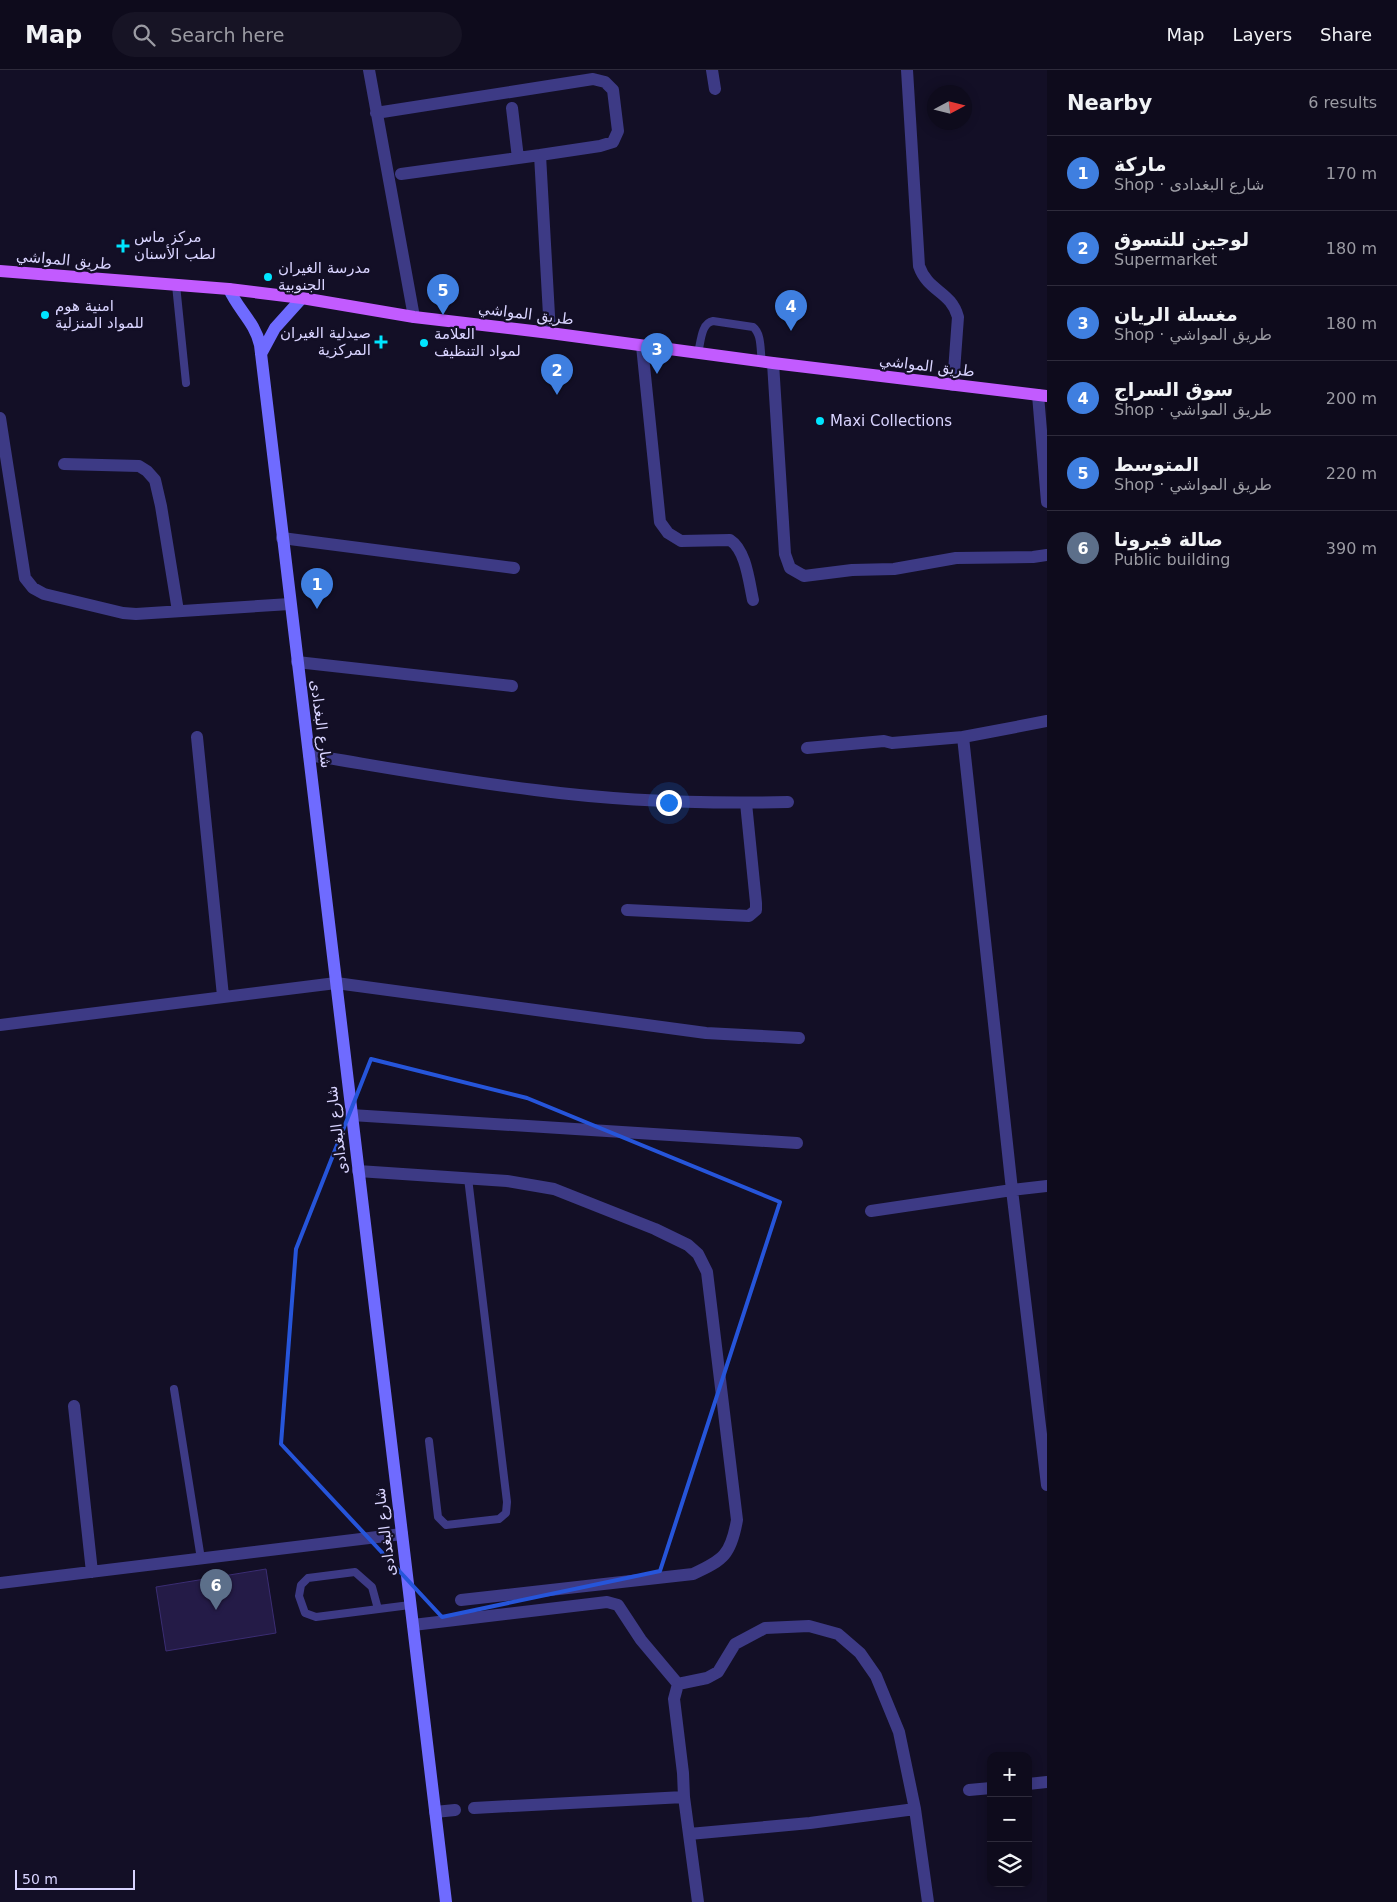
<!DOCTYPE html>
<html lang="en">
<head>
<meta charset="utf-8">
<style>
	:root { --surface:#0e0b1c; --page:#171425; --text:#f1f3f6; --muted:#9b9ba3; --line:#2e2b3b; --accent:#8c9099 }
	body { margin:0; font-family:"DejaVu Sans","Noto Naskh Arabic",sans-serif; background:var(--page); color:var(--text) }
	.controls { position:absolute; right:15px; bottom:15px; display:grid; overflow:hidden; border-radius:10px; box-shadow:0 2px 12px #0003 }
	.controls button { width:45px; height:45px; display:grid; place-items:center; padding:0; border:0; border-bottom:1px solid var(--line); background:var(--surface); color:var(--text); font:25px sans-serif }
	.compass { position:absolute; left:927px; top:15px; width:45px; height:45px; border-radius:50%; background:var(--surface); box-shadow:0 2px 12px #0003; rotate:83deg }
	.scale { position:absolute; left:15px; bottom:12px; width:120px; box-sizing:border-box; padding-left:5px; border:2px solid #d9d4ff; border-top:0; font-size:14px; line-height:18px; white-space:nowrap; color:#d9d4ff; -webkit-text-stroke:4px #130f26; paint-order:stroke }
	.you { position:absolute; left:668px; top:732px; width:18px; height:18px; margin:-12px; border:4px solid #fff; border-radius:50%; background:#1a73e8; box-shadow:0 0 0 8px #1a73e833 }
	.badge { display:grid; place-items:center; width:32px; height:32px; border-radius:50%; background:var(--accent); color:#fff; font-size:16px; font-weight:700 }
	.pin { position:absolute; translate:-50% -41px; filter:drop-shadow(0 1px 2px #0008) }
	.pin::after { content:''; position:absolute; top:26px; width:18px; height:15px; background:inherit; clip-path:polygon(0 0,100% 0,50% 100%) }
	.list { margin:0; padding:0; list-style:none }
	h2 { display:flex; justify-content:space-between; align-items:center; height:65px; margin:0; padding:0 20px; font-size:21px }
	h2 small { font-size:16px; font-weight:400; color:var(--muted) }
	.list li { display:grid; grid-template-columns:32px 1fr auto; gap:15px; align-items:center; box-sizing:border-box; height:75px; padding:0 20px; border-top:1px solid var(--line) }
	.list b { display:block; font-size:19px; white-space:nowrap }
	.list p { margin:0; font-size:16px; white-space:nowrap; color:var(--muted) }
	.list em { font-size:16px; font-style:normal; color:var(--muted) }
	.icon { flex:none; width:28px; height:28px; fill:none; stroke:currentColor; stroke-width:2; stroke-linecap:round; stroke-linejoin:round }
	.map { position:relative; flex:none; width:1047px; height:1832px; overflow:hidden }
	header { display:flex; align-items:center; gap:30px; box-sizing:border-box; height:70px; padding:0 25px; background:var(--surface); border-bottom:1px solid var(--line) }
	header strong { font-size:24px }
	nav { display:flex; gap:28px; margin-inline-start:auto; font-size:18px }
	.search { width:350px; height:45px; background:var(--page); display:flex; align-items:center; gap:12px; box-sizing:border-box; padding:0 18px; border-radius:28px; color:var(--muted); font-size:19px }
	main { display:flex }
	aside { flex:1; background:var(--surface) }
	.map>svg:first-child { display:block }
	.building { fill:#241b47; stroke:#3b2d73 }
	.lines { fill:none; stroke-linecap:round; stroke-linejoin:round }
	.lane { stroke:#3d3a85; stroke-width:8 }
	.street { stroke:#3d3a85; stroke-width:12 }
	.secondary { stroke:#6f6bff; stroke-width:12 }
	.primary { stroke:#c25bff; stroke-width:12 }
	.marked { fill:none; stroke:#2655da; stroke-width:4; stroke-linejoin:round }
	.poi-dot { fill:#00e5ff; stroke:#130f26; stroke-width:2 }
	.labels { text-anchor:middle; stroke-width:4.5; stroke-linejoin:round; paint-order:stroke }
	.poi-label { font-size:15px; fill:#d9d4ff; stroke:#130f26; text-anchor:start }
	.street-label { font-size:15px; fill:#d9d4ff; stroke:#130f26 }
</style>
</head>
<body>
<header>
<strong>Map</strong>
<div class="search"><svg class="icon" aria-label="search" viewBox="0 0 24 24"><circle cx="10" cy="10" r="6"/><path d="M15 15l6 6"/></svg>Search here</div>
<nav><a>Map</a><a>Layers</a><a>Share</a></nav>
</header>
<main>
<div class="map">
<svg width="1047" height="1832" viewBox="0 0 1047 1832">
	<rect width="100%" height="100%" fill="#130f26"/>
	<path class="building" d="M266 1499 276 1563 166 1581 156 1517Z"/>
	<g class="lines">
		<path class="lane" d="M176 215 186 313
			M698 283C701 272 701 253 713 251L753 257C762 264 760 280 762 292
			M174 1319 201 1489
			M429 1371 438 1447 446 1455 499 1449 506 1443 507 1432 468 1108
			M378 1539 372 1517 355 1502 308 1508 301 1515 299 1526 305 1543 316 1547 410 1535"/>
		<path class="street" d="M369 0 414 247
			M712 0 715 19
			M907 0 919 196C928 222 951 221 958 247L953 315
			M512 38 518 88
			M376 43 593 9 605 12 613 20 618 61 613 72 600 76 540 85
			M401 104 540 85 550 263
			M642 276 660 452 668 463 681 471 730 470C746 480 749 512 753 530
			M773 293 785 484 790 498 804 506 852 500 894 499 956 488 1033 487 1047 485
			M1038 325 1047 432
			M0 348 25 508 33 518 44 524 123 543 136 544 290 534
			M64 394 139 396 147 401 155 410 161 436 178 541
			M282 468 514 498
			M297 592 512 616
			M197 667 223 926
			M807 678 884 671 892 673 963 667
			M309 685C384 697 459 711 535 720 619 731 704 734 788 732
			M627 840 749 846 756 840V833L746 733
			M0 955 336 913 706 963 799 968
			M351 1045 797 1073
			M358 1101 507 1111 554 1119 655 1159 688 1175 698 1184 707 1202 737 1450C731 1484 724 1490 693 1504L461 1530
			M1047 1116 1012 1120 1047 1415
			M871 1141 1012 1120 963 667 1047 651
			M74 1336 92 1502
			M0 1513 402 1464
			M413 1555 607 1532 618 1535 641 1570 678 1614
			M1028 1714 1047 1712
			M969 1720 991 1718
			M474 1738 684 1727
			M435 1742 455 1740
			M689 1764 810 1753 915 1739
			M698 1832 684 1727 683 1703 674 1629 678 1614 707 1608 718 1602 735 1574 765 1558 809 1556 838 1564 860 1583 876 1606 899 1662 915 1739 928 1832"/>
		<path class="secondary" d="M229 219C238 240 255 252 260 275L446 1832
			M261 284 275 258 302 228"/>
		<path class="primary" d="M0 201 229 219 302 228 414 247 550 263 773 293 1047 326"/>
	</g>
	<path class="marked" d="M371 989 527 1028 780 1132 660 1501 442 1547 281 1374 296 1179Z"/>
	<g class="poi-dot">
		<path d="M120.5 168.5h5v5h5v5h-5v5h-5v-5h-5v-5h5z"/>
		<circle cx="268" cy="207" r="5"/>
		<circle cx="45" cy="245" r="5"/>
		<path d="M378.5 264.5h5v5h5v5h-5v5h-5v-5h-5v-5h5z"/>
		<circle cx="424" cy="273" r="5"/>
		<circle cx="820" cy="351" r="5"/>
	</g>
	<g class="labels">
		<g class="poi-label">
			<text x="134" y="172">مركز ماس<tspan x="134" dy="17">لطب الأسنان</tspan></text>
			<text x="278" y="203">مدرسة الغيران<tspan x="278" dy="17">الجنوبية</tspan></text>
			<text x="55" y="241">امنية هوم<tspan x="55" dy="17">للمواد المنزلية</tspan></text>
			<text x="371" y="268" text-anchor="end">صيدلية الغيران<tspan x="371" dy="17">المركزية</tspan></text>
			<text x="434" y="269">العلامة<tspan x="434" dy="17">لمواد التنظيف</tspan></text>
			<text x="830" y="356">Maxi Collections</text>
		</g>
		<g class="street-label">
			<text transform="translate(64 190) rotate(5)" y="5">طريق المواشي</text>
			<text transform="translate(526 244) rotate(7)" y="5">طريق المواشي</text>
			<text transform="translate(927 296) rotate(7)" y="5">طريق المواشي</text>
			<text transform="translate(321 654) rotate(83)" y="5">شارع البغدادى</text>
			<text transform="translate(337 1060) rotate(-97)" y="5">شارع البغدادى</text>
			<text transform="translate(385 1462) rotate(-97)" y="5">شارع البغدادى</text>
		</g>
	</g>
</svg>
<div class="controls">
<button>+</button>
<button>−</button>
<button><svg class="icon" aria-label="layers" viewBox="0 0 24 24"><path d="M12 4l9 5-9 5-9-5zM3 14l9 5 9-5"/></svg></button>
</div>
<svg class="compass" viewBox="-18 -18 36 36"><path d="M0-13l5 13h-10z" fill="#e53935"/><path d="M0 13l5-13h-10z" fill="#9b9ba3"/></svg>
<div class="scale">50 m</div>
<div class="you"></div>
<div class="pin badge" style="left:317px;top:539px;background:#3f7fe0">1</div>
<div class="pin badge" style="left:557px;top:325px;background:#3f7fe0">2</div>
<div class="pin badge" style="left:657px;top:304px;background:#3f7fe0">3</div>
<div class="pin badge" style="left:791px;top:261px;background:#3f7fe0">4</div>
<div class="pin badge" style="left:443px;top:245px;background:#3f7fe0">5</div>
<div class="pin badge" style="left:216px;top:1540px;background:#5c6f8a">6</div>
</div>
<aside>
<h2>Nearby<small>6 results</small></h2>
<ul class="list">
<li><span class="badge" style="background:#3f7fe0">1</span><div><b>ماركة</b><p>Shop · شارع البغدادى</p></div><em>170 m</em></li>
<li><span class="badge" style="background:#3f7fe0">2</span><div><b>لوجين للتسوق</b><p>Supermarket</p></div><em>180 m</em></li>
<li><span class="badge" style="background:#3f7fe0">3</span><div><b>مغسلة الريان</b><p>Shop · طريق المواشي</p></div><em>180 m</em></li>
<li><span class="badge" style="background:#3f7fe0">4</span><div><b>سوق السراج</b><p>Shop · طريق المواشي</p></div><em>200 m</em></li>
<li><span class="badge" style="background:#3f7fe0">5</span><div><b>المتوسط</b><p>Shop · طريق المواشي</p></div><em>220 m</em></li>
<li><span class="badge" style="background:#5c6f8a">6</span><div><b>صالة فيرونا</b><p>Public building</p></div><em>390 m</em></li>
</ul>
</aside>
</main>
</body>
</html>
